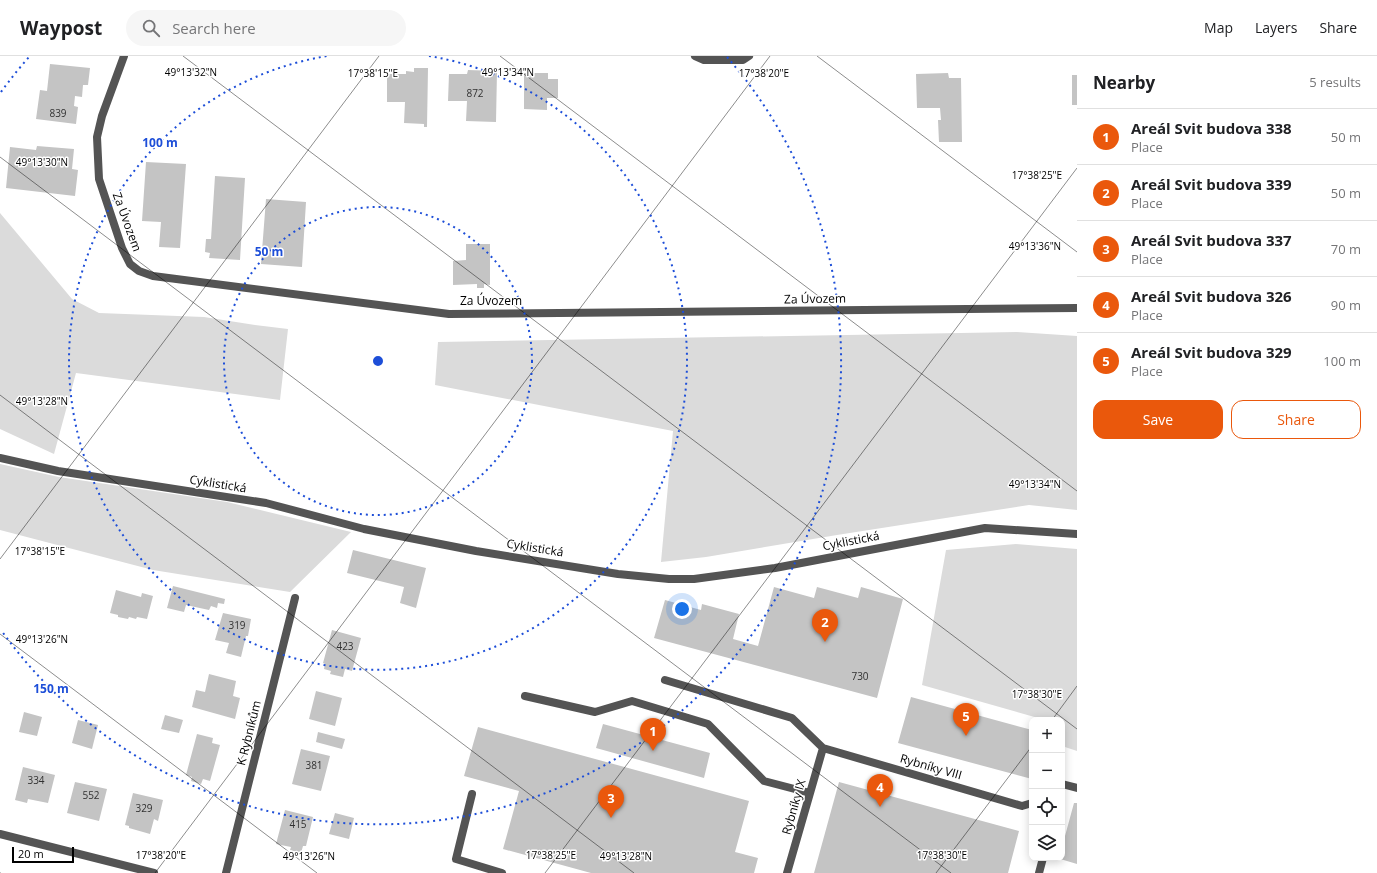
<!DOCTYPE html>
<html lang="en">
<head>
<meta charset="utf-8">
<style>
	:root { --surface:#fff; --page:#f6f6f6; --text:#202124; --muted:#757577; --line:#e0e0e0; --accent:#ea580c }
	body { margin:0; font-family:"Open Sans",sans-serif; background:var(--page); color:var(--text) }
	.controls { position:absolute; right:12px; bottom:12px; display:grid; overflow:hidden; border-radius:8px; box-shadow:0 2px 10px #0003 }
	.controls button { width:36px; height:36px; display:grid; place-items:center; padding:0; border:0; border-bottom:1px solid var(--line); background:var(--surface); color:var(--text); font:20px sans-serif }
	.scale { position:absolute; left:12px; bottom:10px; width:62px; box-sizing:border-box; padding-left:4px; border:2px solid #000; border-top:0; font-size:11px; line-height:14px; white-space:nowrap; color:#000; -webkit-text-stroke:3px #fff; paint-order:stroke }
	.you { position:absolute; left:682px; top:553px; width:14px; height:14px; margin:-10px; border:3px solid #fff; border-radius:50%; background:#1a73e8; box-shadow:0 0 0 6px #1a73e833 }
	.badge { display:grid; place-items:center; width:26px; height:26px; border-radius:50%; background:var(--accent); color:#fff; font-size:13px; font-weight:700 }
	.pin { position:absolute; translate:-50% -33px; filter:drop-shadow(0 1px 2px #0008) }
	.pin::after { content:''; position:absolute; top:21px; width:14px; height:12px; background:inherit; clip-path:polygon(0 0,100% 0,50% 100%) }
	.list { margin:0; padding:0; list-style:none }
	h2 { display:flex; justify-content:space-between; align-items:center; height:52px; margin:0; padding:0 16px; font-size:17px }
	h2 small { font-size:13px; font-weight:400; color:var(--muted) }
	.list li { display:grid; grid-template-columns:26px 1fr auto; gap:12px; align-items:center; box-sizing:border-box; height:56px; padding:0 16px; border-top:1px solid var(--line) }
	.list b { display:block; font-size:15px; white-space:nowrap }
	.list p { margin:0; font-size:13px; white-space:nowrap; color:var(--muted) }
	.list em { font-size:13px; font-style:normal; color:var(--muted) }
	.actions { display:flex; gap:8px; padding:12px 16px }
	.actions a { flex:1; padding:9px 0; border:1px solid var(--accent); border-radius:12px; text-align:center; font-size:14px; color:var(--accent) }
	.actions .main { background:var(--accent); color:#fff }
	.icon { flex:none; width:22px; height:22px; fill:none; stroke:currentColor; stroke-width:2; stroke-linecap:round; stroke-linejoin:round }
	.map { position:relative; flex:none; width:1077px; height:817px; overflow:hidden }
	header { display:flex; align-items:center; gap:24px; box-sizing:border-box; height:56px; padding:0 20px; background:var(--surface); border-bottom:1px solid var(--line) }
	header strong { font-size:19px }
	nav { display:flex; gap:22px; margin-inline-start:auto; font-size:14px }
	.search { width:280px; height:36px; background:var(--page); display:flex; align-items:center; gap:10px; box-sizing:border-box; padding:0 14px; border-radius:22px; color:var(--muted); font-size:15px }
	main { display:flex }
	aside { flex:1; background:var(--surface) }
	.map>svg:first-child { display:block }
	.green { fill:#dbdbdb }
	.building { fill:#c4c4c4 }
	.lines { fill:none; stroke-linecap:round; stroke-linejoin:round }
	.lane { stroke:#545454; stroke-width:8 }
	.street { stroke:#545454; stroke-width:8 }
	.ticks { fill:none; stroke:#000; stroke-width:1; stroke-opacity:0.45 }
	.ring { fill:none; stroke:#1d4ed8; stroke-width:2; stroke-dasharray:2 4 }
	.labels { text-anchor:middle; stroke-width:3; stroke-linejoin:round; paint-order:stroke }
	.number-label { font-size:10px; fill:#313131 }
	.street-label { font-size:12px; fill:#000; stroke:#fff }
	.ticks-label { font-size:10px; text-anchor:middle; fill:#000; stroke:#fff; stroke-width:3; stroke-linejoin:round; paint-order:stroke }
	.centre { fill:#1d4ed8; stroke:#fff; stroke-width:2 }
	.ring-label { font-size:12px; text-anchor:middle; font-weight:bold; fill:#1d4ed8; stroke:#fff; stroke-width:3; stroke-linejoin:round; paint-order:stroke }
</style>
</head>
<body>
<header>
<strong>Waypost</strong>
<div class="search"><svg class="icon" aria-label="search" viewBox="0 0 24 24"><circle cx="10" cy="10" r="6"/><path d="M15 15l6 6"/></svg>Search here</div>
<nav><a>Map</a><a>Layers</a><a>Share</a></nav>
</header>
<main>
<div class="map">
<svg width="1077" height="817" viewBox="0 0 1077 817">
	<rect width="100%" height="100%" fill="#fff"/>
	<path class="green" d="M0 157 72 243 99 257 204 261 255 269 288 273 280 344 76 317 54 398 0 373Z
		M1017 276 1077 280V454L1029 449 837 479 706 501 661 506 673 375 435 329 438 286Z
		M0 408 59 421 227 446 351 476 290 536 153 514 0 474Z
		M1016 488 1077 493V695L1062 690V679L1064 670 1062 669V664H1045L922 629 946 494Z"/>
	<path class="building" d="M50 8 90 12 88 29H83L82 41 75 40 74 50 78 51 76 68 36 63 40 34 47 35Z
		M414 12H428L427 71H424V68L404 67 405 46H387V18H406V15L414 16Z
		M468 14 497 15 496 66 466 65 467 45H448L449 18H467Z
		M524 17H548V23H558V42H547V54L524 53Z
		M948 17 949 22H961L962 86H939L938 64H941L940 52H917L916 18Z
		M1072 19H1077V49H1072Z
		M37 90 74 93 72 113 78 114 75 140 6 132 10 91 36 94Z
		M146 106 186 108 180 192 159 191 161 166 142 165Z
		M215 120 245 122 240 204 209 202 210 197 205 196 206 183H211Z
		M266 143 306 146 302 211 261 208Z
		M466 188H490V229L484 228V232H477V228L453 229V205L466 204Z
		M353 494 426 512 416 552 400 547 404 531 347 517Z
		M173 530 225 543 224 548 218 547 217 552 211 550 209 554 186 549 184 556 167 552Z
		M774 531 814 542 817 531 858 542 861 531 903 543 877 642 654 582 665 544 701 554 702 548 739 558 733 583 758 590Z
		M116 534 141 541 142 537 153 540 147 563 137 561 136 563 129 561 128 563 118 561V559L110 557Z
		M223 557 251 563 248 580H246L241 601 226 597 229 587 215 584Z
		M332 574 361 582 352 615 345 613 343 621 330 618 331 615 324 613 325 608 323 607Z
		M209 618 236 625 233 640 240 642 235 663 192 651 196 634 205 636Z
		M316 635 342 642 335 670 309 663Z
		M911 641 1032 674V723L898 687Z
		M24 656 42 661 37 680 19 676Z
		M165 659 183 664 179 677 161 673Z
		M78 664 98 669 92 693 72 687Z
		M603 668 710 697 704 722 596 692Z
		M478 671 749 745 735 796 758 802 754 817H591L503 793 519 735 464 720Z
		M318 676 345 683 342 693 316 686Z
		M197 678 213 682 212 687 220 689 210 725 203 723 201 728 191 725 192 721 186 719Z
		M301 693 330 700 321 735 292 728Z
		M23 711 55 719 48 747 28 743 27 747 15 744Z
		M75 726 107 733 99 765 67 757Z
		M839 726 1019 775 1008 817H814Z
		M133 737 163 744 158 765 154 763 150 778 129 772V770L125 769Z
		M1074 747H1077V808L1057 802H1062V791Z
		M285 754 313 761 306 790H303L301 797 290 794 291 791 276 788Z
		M335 757 354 762 349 783 329 778Z"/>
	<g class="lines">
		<path class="lane" d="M0 402 58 415 266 447 364 473 476 495 618 518 669 523H694L775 512 985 472 1077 478
			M665 624 792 662 823 692 1022 750 1032 747
			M525 640 595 656 632 645 708 668 764 725 810 737
			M1062 728 1077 732
			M472 738 456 803 502 817
			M787 817 823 692
			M1039 817 1043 802"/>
		<path class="street" d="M124 0 102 60 97 81 99 123 122 192 130 208 139 215 153 220 449 258 1077 252
			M695 0 704 4H743L749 0
			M0 778 154 817
			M226 817 295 542"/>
	</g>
	<path class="ticks" d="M183 0 1077 673M500 0 1077 435M817 0 1077 196M0 101 951 817M0 339 634 817M0 503 379 0M0 578 317 817M1052 664 1077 630M0 817H1M155 817 770 0M545 817 1077 112M936 817 1032 690"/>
	<g class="ring">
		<circle cx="378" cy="305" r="154"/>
		<path d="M429 0A309 309 0 1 1 327 0"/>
		<path d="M1 36A463 463 0 0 1 29 1M727 1A463 463 0 1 1 1 574"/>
	</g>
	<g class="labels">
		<g class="number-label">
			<text x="475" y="41">872</text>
			<text x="58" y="61">839</text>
			<text x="237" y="573">319</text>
			<text x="345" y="594">423</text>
			<text x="860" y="624">730</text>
			<text x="314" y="713">381</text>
			<text x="36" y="728">334</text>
			<text x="91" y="743">552</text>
			<text x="144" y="756">329</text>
			<text x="298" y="772">415</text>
		</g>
		<g class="street-label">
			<text transform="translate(127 166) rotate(70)" y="4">Za Úvozem</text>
			<text transform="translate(815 243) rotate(-1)" y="4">Za Úvozem</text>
			<text x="491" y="249">Za Úvozem</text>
			<text transform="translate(218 428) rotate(9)" y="4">Cyklistická</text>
			<text transform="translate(851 485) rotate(-11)" y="4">Cyklistická</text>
			<text transform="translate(535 492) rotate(9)" y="4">Cyklistická</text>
			<text transform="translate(249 677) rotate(-76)" y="4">K Rybníkům</text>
			<text transform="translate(931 711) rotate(16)" y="4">Rybníky VIII</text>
			<text transform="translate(794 751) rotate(-74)" y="4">Rybníky IX</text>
		</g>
	</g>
	<g class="ticks-label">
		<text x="191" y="20">49°13'32"N</text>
		<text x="508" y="20">49°13'34"N</text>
		<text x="373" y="21">17°38'15"E</text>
		<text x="764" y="21">17°38'20"E</text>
		<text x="42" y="110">49°13'30"N</text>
		<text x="1037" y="123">17°38'25"E</text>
		<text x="1035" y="194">49°13'36"N</text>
		<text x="42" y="349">49°13'28"N</text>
		<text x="1035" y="432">49°13'34"N</text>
		<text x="40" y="499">17°38'15"E</text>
		<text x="42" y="587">49°13'26"N</text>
		<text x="1037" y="642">17°38'30"E</text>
		<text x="161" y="803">17°38'20"E</text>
		<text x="551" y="803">17°38'25"E</text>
		<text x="942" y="803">17°38'30"E</text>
		<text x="309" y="804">49°13'26"N</text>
		<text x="626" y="804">49°13'28"N</text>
	</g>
	<circle cx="378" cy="305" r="6" class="centre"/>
	<g class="ring-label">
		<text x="160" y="91">100 m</text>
		<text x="269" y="200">50 m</text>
		<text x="51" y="637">150 m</text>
	</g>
</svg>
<div class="controls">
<button>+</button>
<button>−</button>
<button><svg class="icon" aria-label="locate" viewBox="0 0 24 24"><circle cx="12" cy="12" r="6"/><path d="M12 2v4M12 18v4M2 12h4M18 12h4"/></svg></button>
<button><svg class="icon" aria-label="layers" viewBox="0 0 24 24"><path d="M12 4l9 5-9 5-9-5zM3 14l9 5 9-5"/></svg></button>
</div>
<div class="scale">20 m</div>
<div class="you"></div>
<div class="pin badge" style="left:653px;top:695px">1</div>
<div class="pin badge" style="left:825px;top:586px">2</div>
<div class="pin badge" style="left:611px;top:762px">3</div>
<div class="pin badge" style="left:880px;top:751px">4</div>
<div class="pin badge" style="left:966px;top:680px">5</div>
</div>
<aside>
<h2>Nearby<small>5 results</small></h2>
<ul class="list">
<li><span class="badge">1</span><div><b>Areál Svit budova 338</b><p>Place</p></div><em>50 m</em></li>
<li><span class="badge">2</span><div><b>Areál Svit budova 339</b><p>Place</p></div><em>50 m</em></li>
<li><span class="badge">3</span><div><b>Areál Svit budova 337</b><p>Place</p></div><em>70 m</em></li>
<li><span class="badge">4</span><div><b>Areál Svit budova 326</b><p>Place</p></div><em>90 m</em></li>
<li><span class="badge">5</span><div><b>Areál Svit budova 329</b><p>Place</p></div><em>100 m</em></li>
</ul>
<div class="actions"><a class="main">Save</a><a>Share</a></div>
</aside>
</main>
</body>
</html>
